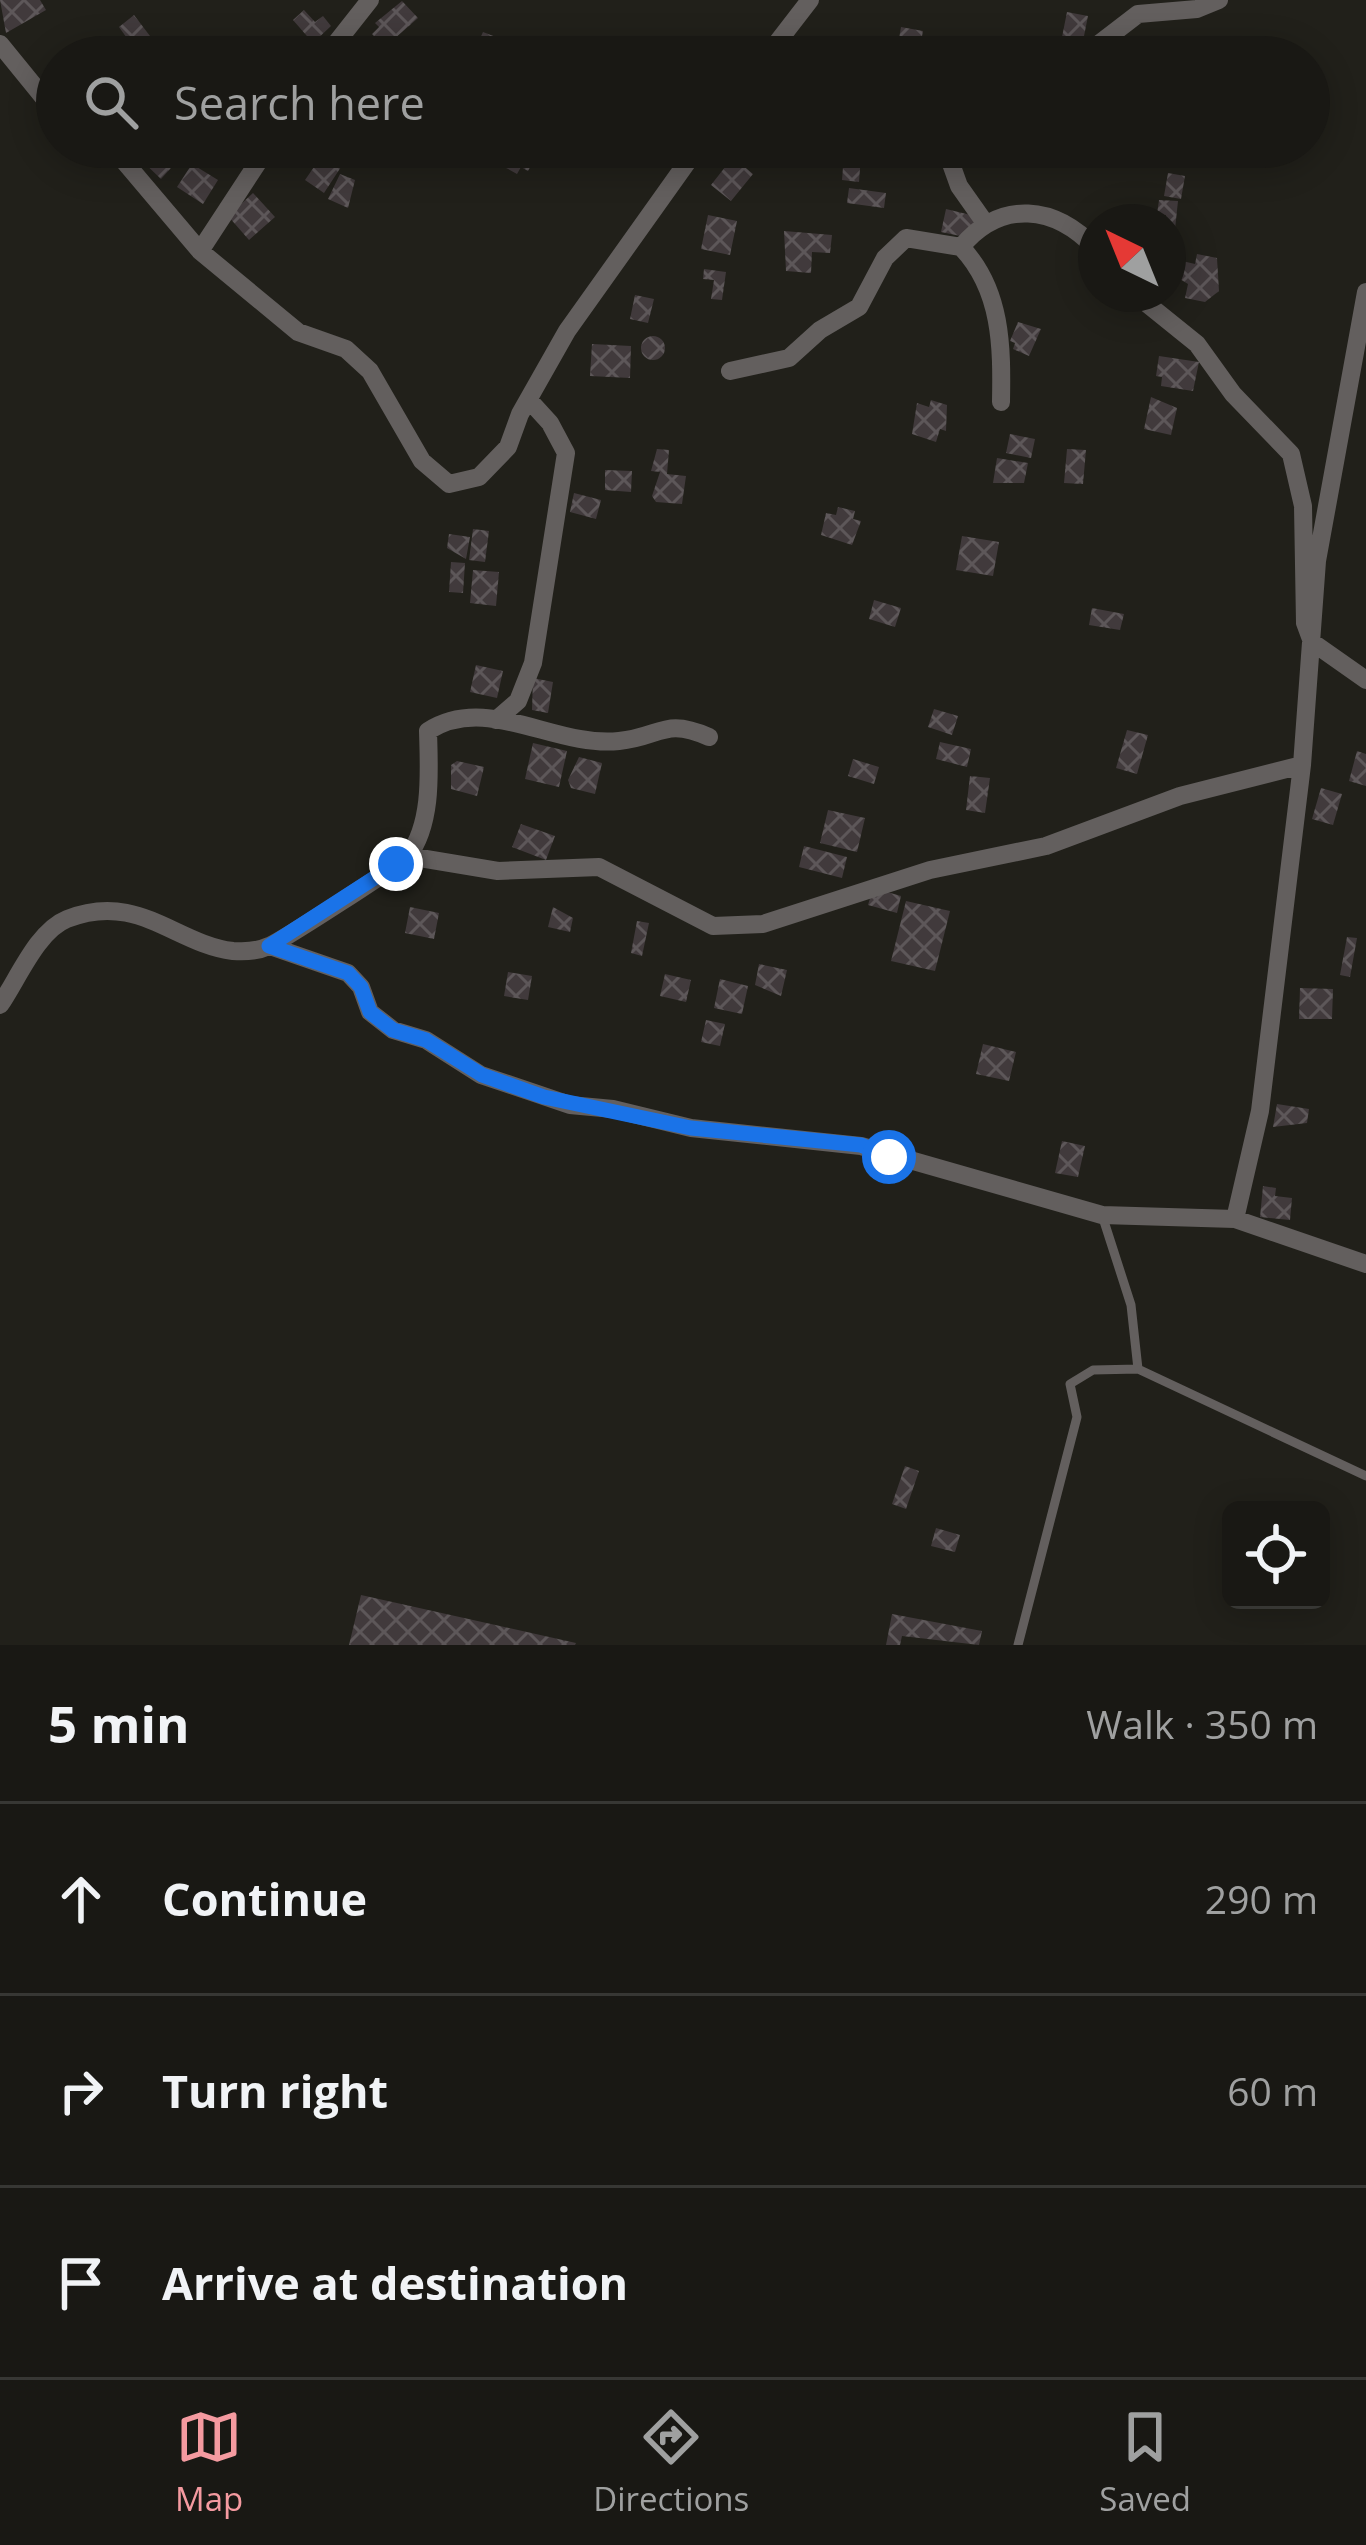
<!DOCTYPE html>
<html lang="en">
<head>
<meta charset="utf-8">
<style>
	:root { --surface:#191814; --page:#262522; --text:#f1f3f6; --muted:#9fa0a0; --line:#373734; --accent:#f49aa0 }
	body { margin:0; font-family:"Open Sans",sans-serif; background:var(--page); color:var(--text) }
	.controls { position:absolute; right:36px; bottom:36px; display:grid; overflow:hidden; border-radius:18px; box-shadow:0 6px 30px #0003 }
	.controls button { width:108px; height:108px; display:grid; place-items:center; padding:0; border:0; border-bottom:3px solid var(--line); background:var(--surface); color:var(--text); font:60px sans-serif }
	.compass { position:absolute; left:1078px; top:204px; width:108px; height:108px; border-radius:50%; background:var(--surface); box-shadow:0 6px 30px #0003; rotate:317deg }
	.stop { position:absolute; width:36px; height:36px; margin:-27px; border:9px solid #1a73e8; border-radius:50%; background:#fff }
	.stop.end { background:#1a73e8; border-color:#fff; box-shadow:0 3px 12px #0008 }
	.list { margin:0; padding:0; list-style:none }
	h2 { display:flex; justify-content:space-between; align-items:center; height:156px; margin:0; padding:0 48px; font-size:51px }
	h2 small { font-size:39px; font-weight:400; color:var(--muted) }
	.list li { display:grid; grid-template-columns:78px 1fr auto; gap:36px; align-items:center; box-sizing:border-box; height:192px; padding:0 48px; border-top:3px solid var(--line) }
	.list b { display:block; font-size:45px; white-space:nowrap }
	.list em { font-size:39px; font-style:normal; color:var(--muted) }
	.icon { flex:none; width:66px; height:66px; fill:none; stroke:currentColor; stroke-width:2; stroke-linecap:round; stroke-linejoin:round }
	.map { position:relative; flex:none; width:1366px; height:1645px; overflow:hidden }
	.search { position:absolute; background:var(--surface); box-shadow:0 6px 30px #0003; left:36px; right:36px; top:36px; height:132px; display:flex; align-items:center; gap:30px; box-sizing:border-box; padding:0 42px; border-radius:66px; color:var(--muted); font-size:45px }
	.sheet { height:732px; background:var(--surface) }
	nav { display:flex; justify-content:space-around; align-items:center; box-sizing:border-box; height:168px; border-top:3px solid var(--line); background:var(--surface); font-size:33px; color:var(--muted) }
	nav a { display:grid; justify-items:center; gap:6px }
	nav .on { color:var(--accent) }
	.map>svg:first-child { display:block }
	.building { fill:url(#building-cross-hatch) }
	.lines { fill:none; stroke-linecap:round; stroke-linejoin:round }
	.service { stroke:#635f5e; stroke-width:9 }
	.minor { stroke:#635f5e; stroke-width:18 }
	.route { stroke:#1a73e8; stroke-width:15 }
</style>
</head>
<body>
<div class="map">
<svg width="1366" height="1645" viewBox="0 0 1366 1645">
	<defs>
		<pattern id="building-cross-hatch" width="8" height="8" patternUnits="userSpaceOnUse" patternTransform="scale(3)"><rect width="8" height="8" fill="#413a3c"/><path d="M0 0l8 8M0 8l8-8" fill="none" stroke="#5d5759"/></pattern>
	</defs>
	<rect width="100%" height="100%" fill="#21201a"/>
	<path class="building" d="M0 0H40L46 10 6 33Z
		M402 1 418 18 385 47 372 34 379 27 375 23Z
		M304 10 315 22 323 16 331 26 313 43 293 20Z
		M1067 12 1088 16 1081 51 1060 47Z
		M134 15 150 36 134 48 119 27Z
		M901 27 923 31 918 57H896Z
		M483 32 511 43 506 57 477 45Z
		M147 147H168L180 158 161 179 138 157Z
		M509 147 531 149 528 155 535 158 528 171 521 167 517 174 499 164Z
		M323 154 341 167 324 193 305 180Z
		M844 154 861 156 859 182 842 180Z
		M733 157 753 174 731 201 711 185Z
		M192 164 218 180 203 204 177 187Z
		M1168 173 1185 176 1181 199 1164 196Z
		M340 174 355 180 348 208 328 199Z
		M849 188 886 193 884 208 847 203Z
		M253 193 275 217 249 240 228 216Z
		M1159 200 1178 201 1173 248 1168 247 1166 215 1157 214Z
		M946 209 975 216 970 238 941 232Z
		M708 215 737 221 730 255 701 249Z
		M784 231 832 235 830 253 812 252 811 273 786 271Z
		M1197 254 1217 258 1219 291 1205 302 1185 298 1188 284 1175 276 1178 260 1195 264Z
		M704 269 726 272 722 300 711 299 714 280 703 279Z
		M635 295 654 299 648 323 630 319Z
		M1018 322 1041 329 1029 356 1013 349 1015 343 1010 341Z
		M641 348a12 12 0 1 1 24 0a12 12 0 1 1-24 0Z
		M592 344 631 346 630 378 590 376Z
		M1159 356 1199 362 1193 391 1161 386 1162 377 1156 376Z
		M1151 397 1177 408 1171 435 1144 429Z
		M931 400 947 405 946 431 940 429 936 442 912 434 917 403 929 407Z
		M1010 434 1035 439 1031 458 1006 453Z
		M657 449 669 450 667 474 686 476 682 504 656 502 652 496 660 472 651 471Z
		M1067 449 1086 450 1083 484 1064 483Z
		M997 458 1028 463 1024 483H993Z
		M605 470 632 471 631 492 605 490Z
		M574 493 601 500 596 519 570 512Z
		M838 507 855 511 853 519 861 521 852 545 821 535 826 513 836 515Z
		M473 529 489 531 485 562 469 560Z
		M449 534 470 537 466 559 447 548Z
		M962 536 999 542 993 576 956 570Z
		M451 562 465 563 463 593 449 592Z
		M473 570 499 572 496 606 470 603Z
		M874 600 901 608 895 627 869 619Z
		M1092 608 1124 614 1120 630 1089 625Z
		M476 665 503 671 497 698 470 692Z
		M533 678 553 682 548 713 532 710Z
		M934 709 958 716 952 735 928 727Z
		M1127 730 1148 735 1137 774 1116 768Z
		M940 742 971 749 967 767 936 759Z
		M533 743 567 751 559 787 525 779Z
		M1357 751 1366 754V786L1349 781Z
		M579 757 602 763 595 794 571 788 568 780Z
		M853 759 879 767 874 784 848 776Z
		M457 761 484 767 477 796 451 789V765Z
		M970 776 990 778 985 813 966 810Z
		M1321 788 1342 794 1333 825 1312 819Z
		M828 810 865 818 857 852 820 843Z
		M521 824 555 836 546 860 512 847Z
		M804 846 847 857 842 878 799 867Z
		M873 888 901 896 897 913 868 905Z
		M906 901 950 911 935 971 891 961Z
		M410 907 439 913 434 939 405 933Z
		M553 907 573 918 570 932 548 927Z
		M637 921 649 923 642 956 631 953Z
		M1347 937 1357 938 1350 977 1340 975Z
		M759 964 787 970 781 996 755 985Z
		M508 972 532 976 528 1000 504 996Z
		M665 974 691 980 686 1002 660 996Z
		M720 979 748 986 742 1014 714 1008Z
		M1300 988 1333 989 1332 1019H1299Z
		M706 1020 725 1024 720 1046 701 1042Z
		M983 1044 1016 1052 1009 1081 976 1074Z
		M1277 1104 1309 1109 1307 1123 1273 1127Z
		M1062 1141 1085 1146 1078 1177 1055 1173Z
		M1263 1186 1276 1188 1275 1196 1292 1198 1290 1220 1260 1217Z
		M905 1466 919 1471 906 1509 892 1504Z
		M936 1528 960 1535 955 1552 931 1546Z
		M361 1595 576 1643 575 1645H349Z
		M892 1614 982 1631 979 1645 902 1636 900 1645H886Z"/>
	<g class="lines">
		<path class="service" d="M1102 1215 1131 1305 1138 1369
			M1018 1645 1077 1417 1070 1384 1093 1370 1138 1369 1366 1476"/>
		<path class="minor" d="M0 44 57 114
			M325 57 370 0
			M766 57 810 0
			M1082 57 1138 14 1197 9 1219 0
			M112 147 200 251 298 332 346 349 370 371 422 461 449 484 479 477 508 447 520 414 567 331 698 147
			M945 147 959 186 983 220
			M961 247C1002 290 1002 347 1001 402
			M200 251 268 147
			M1135 294 1197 344 1233 394 1291 454 1303 506 1305 623 1312 642 1366 680
			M730 371 789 358 820 330 859 307 885 258 906 238 961 247C1001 199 1055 205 1096 249
			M496 720 518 701 533 663 566 453 550 423 529 400
			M408 856 498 871 599 867 713 926 763 924 930 870 1046 846 1180 796 1302 765
			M270 946 348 973 361 987 370 1012 393 1030 426 1040 481 1075 570 1105 613 1109 691 1128 861 1146 1102 1215 1235 1219 1366 1264
			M0 1005C18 979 37 931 67 919 138 891 175 944 233 951 245 952 258 951 269 946 283 940 401 864 408 856 433 823 429 770 428 731 487 693 554 748 619 741 661 737 664 717 709 737
			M1235 1219 1260 1111 1302 765 1317 561 1366 292"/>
	</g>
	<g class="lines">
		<path class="route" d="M396 864 269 946 348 973 361 987 370 1012 393 1030 426 1040 482 1075 544 1097 691 1128 861 1145 889 1157"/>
	</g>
</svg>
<div class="controls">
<button><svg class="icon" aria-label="locate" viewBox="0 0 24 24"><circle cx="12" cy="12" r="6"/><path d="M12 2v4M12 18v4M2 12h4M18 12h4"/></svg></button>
</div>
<svg class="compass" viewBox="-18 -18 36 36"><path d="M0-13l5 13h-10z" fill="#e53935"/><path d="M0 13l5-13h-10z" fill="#9fa0a0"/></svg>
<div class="stop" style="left:889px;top:1157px"></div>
<div class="stop end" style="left:396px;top:864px"></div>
<div class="search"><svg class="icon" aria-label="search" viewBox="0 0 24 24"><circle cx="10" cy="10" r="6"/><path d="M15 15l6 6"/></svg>Search here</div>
</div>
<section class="sheet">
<h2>5 min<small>Walk · 350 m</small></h2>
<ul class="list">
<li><svg class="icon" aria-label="ahead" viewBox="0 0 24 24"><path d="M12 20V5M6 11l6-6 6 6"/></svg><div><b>Continue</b></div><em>290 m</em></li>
<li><svg class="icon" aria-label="right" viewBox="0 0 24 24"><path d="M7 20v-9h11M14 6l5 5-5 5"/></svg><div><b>Turn right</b></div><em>60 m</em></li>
<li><svg class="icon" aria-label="arrive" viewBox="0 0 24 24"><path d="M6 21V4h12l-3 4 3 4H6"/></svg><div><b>Arrive at destination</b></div></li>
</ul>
</section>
<nav>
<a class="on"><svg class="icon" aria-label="map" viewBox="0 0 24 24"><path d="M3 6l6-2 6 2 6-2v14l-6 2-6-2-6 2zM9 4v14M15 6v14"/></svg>Map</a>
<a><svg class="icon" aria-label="directions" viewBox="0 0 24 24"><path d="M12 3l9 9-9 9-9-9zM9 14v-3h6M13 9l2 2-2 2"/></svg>Directions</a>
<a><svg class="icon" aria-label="saved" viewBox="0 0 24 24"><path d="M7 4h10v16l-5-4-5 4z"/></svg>Saved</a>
</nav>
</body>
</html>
